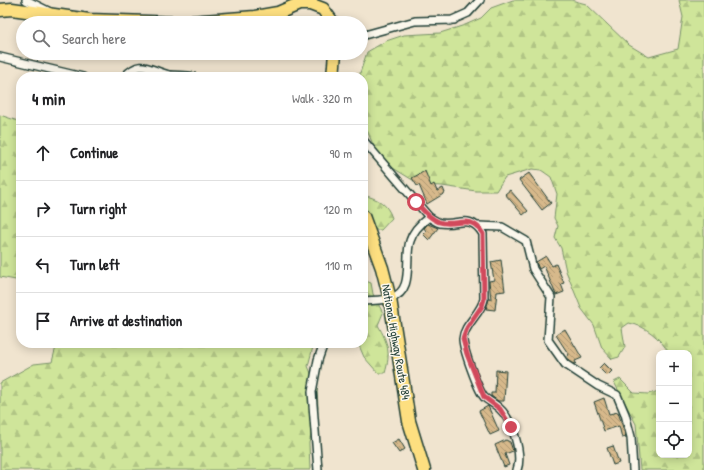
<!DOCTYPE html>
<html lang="en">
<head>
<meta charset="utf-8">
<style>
	:root { --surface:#fff; --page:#f2f2f2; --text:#202124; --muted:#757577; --line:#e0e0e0 }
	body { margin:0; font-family:"Patrick Hand",sans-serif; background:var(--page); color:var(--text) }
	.controls { position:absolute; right:12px; bottom:12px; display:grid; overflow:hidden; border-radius:8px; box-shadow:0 2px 10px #0003 }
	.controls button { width:36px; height:36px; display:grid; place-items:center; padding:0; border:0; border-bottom:1px solid var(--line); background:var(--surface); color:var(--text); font:20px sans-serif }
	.stop { position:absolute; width:12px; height:12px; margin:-9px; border:3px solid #d1495b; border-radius:50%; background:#fff }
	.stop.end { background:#d1495b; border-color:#fff; box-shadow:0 1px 4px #0008 }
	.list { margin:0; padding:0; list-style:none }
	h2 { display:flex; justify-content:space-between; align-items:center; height:52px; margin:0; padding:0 16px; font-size:17px }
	h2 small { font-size:13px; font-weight:400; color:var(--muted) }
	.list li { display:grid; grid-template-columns:26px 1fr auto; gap:12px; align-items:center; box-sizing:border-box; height:56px; padding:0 16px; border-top:1px solid var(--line) }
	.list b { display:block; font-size:15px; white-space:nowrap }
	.list em { font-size:13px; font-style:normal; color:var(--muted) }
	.icon { flex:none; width:22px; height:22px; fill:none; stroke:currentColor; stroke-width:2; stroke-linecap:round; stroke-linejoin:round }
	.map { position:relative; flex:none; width:704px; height:470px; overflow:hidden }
	.search { position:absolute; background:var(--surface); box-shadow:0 2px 10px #0003; left:16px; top:16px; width:352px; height:44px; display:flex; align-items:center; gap:10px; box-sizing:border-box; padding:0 14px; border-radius:22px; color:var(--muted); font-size:15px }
	.panel { position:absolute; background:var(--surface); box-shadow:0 2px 10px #0003; left:16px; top:72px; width:352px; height:276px; border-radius:16px }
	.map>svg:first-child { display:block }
	.forest { fill:url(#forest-firs); stroke:#779167 }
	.building { fill:url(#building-back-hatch); stroke:#1f3d34 }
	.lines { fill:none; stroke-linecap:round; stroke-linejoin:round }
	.street-casing { stroke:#1f3d34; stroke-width:10 }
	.highway-casing { stroke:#1f3d34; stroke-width:15 }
	.street { stroke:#fbf7ec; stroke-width:7 }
	.highway { stroke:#fddf80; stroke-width:12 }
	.route { stroke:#d1495b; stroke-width:5 }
	.labels { text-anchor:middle; stroke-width:3; stroke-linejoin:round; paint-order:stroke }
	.street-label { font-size:12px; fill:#1f3d34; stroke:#fbf7ec }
</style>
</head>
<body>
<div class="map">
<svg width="704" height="470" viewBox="0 0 704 470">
	<defs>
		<pattern id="forest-firs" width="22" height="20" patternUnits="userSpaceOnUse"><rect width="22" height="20" fill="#cfe59a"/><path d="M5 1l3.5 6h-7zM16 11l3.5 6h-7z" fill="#b1c585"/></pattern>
		<pattern id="building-back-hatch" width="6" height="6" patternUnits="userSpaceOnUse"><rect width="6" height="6" fill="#d7b98b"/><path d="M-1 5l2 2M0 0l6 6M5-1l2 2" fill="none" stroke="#ae9872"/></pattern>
	</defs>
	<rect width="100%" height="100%" fill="#f0e4cf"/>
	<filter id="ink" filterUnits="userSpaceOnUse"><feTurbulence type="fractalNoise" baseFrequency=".025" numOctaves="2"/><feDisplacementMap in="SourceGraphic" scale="8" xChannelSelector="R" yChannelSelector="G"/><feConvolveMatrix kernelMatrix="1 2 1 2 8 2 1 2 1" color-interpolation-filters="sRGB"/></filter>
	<g filter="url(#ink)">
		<path class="forest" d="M513 0H571L586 4 629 45 649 57 678 49 683 17 679 0H704V470H640L636 424 614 382 620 379 634 393 648 394 659 391V455H689V353H669C660 338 646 326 629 323L622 328 625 347 619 357 612 359 602 348 594 325 581 308 566 271 561 248 555 238 558 226 554 218 557 194 551 177 541 170 532 169 505 177 496 191H476L442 186 421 185 388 165 375 149 365 126 363 77H361L360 73 367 52 386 41 404 35 440 33 465 25 481 18 491 8Z
			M0 115 21 122V281L0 277Z
			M363 195C378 199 387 203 392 218L381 230H363Z
			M363 280 371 283 373 294 383 313 378 325C388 343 391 353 385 373H378L364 357 358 343H363Z
			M57 343H314L308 366 317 388 318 408 309 443 310 470H0V383L34 364 52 362Z"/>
		<path class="building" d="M425 171 431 186 434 184 437 191 443 188 445 193 427 204 419 185 417 186 412 178Z
			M529 173 551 203 542 210 519 180Z
			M510 190 528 211 523 215 505 194Z
			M428 224 438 228 429 240 423 234 426 231 424 228Z
			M546 256 552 266 556 264 564 283 561 284 564 292 556 295 544 266 539 269 536 262Z
			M501 260 505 291 497 292 495 310 486 309 489 299H491L489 281 494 280 491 262Z
			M565 329 582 358 575 361 576 363 575 364 569 361 567 356 569 355 556 335Z
			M604 363 612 371 607 376 599 368Z
			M496 370 506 371 504 401H498L491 396V393H495Z
			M604 398 609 414 618 412 626 437 622 438 619 426 604 431 594 402Z
			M488 406 499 431 490 435 479 411Z
			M399 439 405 449 399 453 392 443Z
			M506 440 510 442 513 451 505 454 509 465 504 467 495 445Z
			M613 446 619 463 613 465 607 448Z"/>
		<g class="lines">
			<defs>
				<path id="street" d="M26 0 50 12
					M450 21 468 13 480 0
					M361 36 415 21 454 20
					M0 57 83 77
					M124 77C142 58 148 70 169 75 177 76 186 75 194 77
					M363 140 429 217C432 219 437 222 440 223 459 226 470 213 483 234L484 299C481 314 464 324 463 339 463 349 478 390 484 397 488 401 495 404 499 408 512 419 523 454 517 470
					M478 226 502 227 526 241 533 269 551 297 548 340 565 364 598 386 617 395 625 414 631 437 633 470
					M363 301C372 300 382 301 391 298 415 291 404 259 410 241 413 231 421 223 429 217
					M318 470 312 392 318 360 324 343"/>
				<path id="highway" d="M0 10 12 9 89 20 178 23 255 17 278 13 299 4H310L323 9 333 23
					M333 77 335 53
					M363 216 382 268 390 299 409 421 424 470"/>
			</defs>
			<use href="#street" class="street-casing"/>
			<use href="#highway" class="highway-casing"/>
			<use href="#street" class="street"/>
			<use href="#highway" class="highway"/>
		</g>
	</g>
	<g class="lines" filter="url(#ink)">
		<path class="route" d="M416 202C423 210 429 218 439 222 457 228 470 212 483 234L484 299 482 306 467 328 463 339 467 354 484 397 500 409 511 427"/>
	</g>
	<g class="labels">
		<g class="street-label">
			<text transform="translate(396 342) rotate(80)" y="4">National Highway Route 484</text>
		</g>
	</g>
</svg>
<div class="controls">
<button>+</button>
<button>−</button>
<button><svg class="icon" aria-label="locate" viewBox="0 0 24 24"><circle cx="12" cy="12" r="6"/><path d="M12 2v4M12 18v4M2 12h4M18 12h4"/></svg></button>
</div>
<div class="stop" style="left:416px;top:202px"></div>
<div class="stop end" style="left:511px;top:427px"></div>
<div class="search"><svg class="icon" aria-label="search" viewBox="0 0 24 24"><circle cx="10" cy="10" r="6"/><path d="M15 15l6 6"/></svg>Search here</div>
<section class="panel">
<h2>4 min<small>Walk · 320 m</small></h2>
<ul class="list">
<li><svg class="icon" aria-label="ahead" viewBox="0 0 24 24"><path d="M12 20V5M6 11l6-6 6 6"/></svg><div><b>Continue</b></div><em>90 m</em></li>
<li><svg class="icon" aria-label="right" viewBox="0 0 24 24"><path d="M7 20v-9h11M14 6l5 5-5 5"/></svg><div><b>Turn right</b></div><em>120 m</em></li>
<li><svg class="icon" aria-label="left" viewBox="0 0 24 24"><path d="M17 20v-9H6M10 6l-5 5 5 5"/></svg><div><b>Turn left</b></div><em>110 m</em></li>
<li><svg class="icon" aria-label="arrive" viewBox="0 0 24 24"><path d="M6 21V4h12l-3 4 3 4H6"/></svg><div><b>Arrive at destination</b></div></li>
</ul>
</section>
</div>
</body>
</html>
